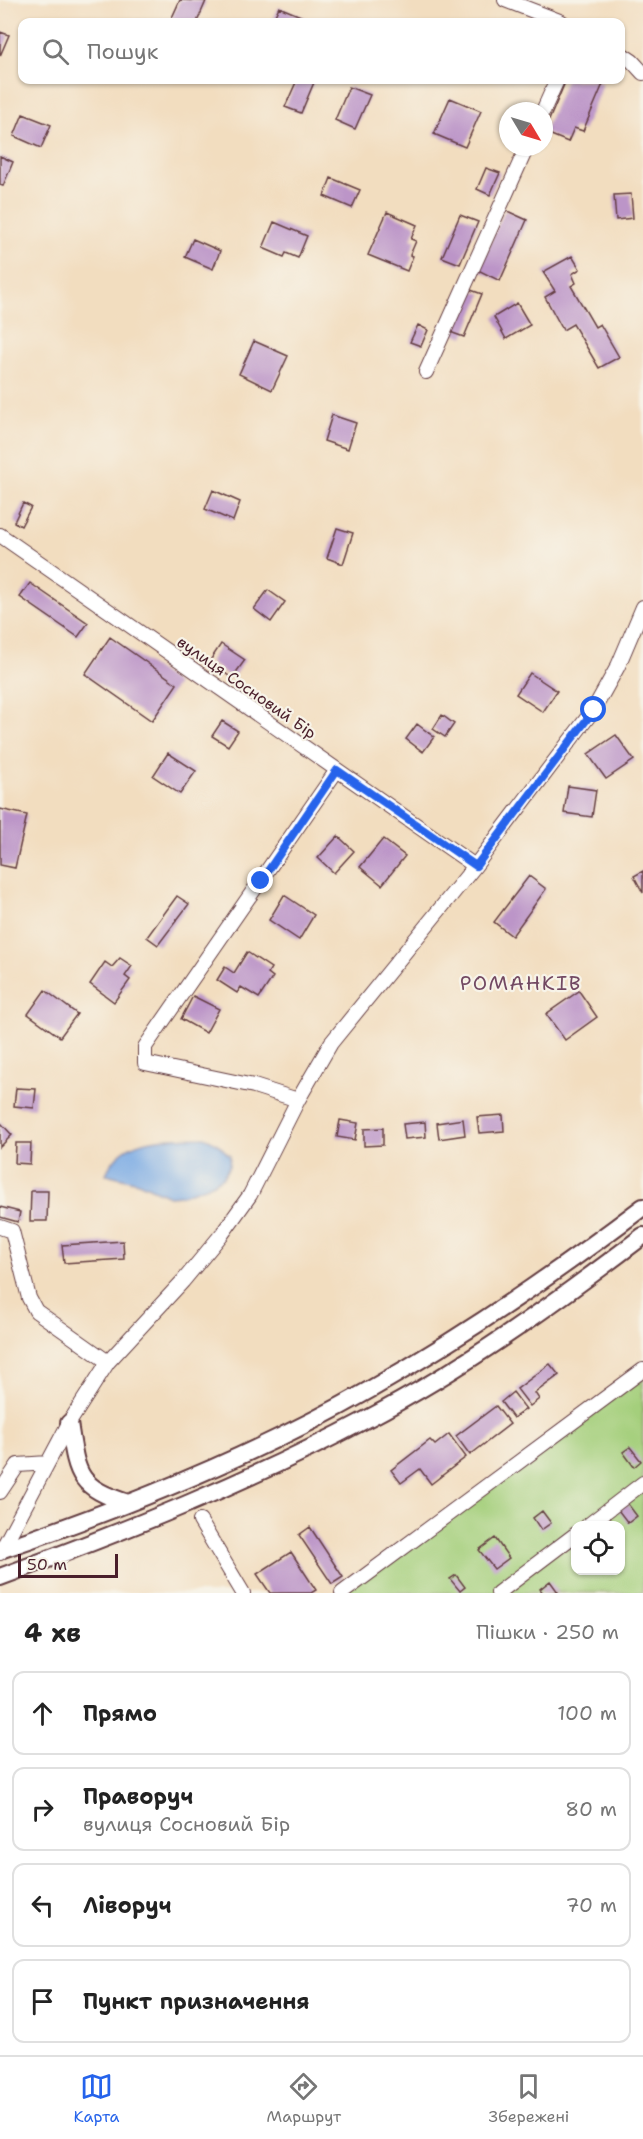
<!DOCTYPE html>
<html lang="uk">
<head>
<meta charset="utf-8">
<style>
	:root { --surface:#fff; --page:#f2f2f2; --text:#222; --muted:#767676; --line:#e0e0e0; --accent:#2563eb }
	body { margin:0; font-family:"Shantell Sans",sans-serif; background:var(--page); color:var(--text) }
	.controls { position:absolute; right:18px; bottom:18px; display:grid; overflow:hidden; border-radius:12px; box-shadow:0 2px 4px #0004 }
	.controls button { width:54px; height:54px; display:grid; place-items:center; padding:0; border:0; border-bottom:2px solid var(--line); background:var(--surface); color:var(--text); font:30px sans-serif }
	.compass { position:absolute; left:499px; top:102px; width:54px; height:54px; border-radius:50%; background:var(--surface); box-shadow:0 2px 4px #0004; rotate:128deg }
	.scale { position:absolute; left:18px; bottom:15px; width:100px; box-sizing:border-box; padding-left:6px; border:3px solid #4a1f2b; border-top:0; font-size:16px; line-height:21px; white-space:nowrap; color:#4a1f2b; -webkit-text-stroke:4px #f7f3e8; paint-order:stroke }
	.stop { position:absolute; width:18px; height:18px; margin:-14px; border:4px solid #2563eb; border-radius:50%; background:#fff }
	.stop.end { background:#2563eb; border-color:#fff; box-shadow:0 2px 6px #0008 }
	.list { margin:0; padding:0; list-style:none }
	h2 { display:flex; justify-content:space-between; align-items:center; height:78px; margin:0; padding:0 24px; font-size:26px }
	h2 small { font-size:20px; font-weight:400; color:var(--muted) }
	.list li { display:grid; grid-template-columns:39px 1fr auto; gap:18px; align-items:center; box-sizing:border-box; height:84px; margin:0 12px 12px; padding:0 12px; border:2px solid var(--line); border-radius:12px }
	.list b { display:block; font-size:22px; white-space:nowrap }
	.list p { margin:0; font-size:20px; white-space:nowrap; color:var(--muted) }
	.list em { font-size:20px; font-style:normal; color:var(--muted) }
	.icon { flex:none; width:33px; height:33px; fill:none; stroke:currentColor; stroke-width:2; stroke-linecap:round; stroke-linejoin:round }
	.map { position:relative; flex:none; width:643px; height:1593px; overflow:hidden }
	.search { position:absolute; background:var(--surface); box-shadow:0 2px 4px #0004; left:18px; right:18px; top:18px; height:66px; display:flex; align-items:center; gap:15px; box-sizing:border-box; padding:0 21px; border-radius:12px; color:var(--muted); font-size:22px }
	.sheet { height:462px; background:var(--surface) }
	nav { display:flex; justify-content:space-around; align-items:center; box-sizing:border-box; height:84px; border-top:2px solid var(--line); background:var(--surface); font-size:16px; color:var(--muted) }
	nav a { display:grid; justify-items:center; gap:3px }
	nav .on { color:var(--accent) }
	.map>svg:first-child { display:block }
	.green { fill:#a4cf7c; stroke:#777754; stroke-width:1.5; fill-rule:evenodd }
	.water { fill:#7aaae4; stroke:#626488; stroke-width:1.5 }
	.building { fill:#bc95c8 }
	.lines { fill:none; stroke-linecap:round; stroke-linejoin:round }
	.minor-casing { stroke:#633c41; stroke-width:16 }
	.major-casing { stroke:#633c41; stroke-width:20 }
	.minor { stroke:#fff; stroke-width:14 }
	.major { stroke:#fff; stroke-width:16 }
	.route { stroke:#2563eb; stroke-width:8 }
	.labels { text-anchor:middle; stroke-width:4.5; stroke-linejoin:round; paint-order:stroke }
	.street-label { font-size:16px; fill:#4a1f2b; stroke:#f7f3e8 }
	.quarter-label { font-size:20px; letter-spacing:1.5px; fill:#724862; stroke:#f7f3e8 }
</style>
</head>
<body>
<div class="map">
<svg width="643" height="1593" viewBox="0 0 643 1593">
	<rect width="100%" height="100%" fill="#f7f3e8"/>
	<filter id="ink" filterUnits="userSpaceOnUse"><feTurbulence type="fractalNoise" baseFrequency=".0167" numOctaves="2"/><feDisplacementMap in="SourceGraphic" scale="12" xChannelSelector="R" yChannelSelector="G"/><feConvolveMatrix kernelMatrix="1 2 1 2 8 2 1 2 1" color-interpolation-filters="sRGB"/></filter>
	<filter id="wash" filterUnits="userSpaceOnUse"><feTurbulence type="fractalNoise" baseFrequency=".008" numOctaves="4" result="noise"/><feDisplacementMap in="SourceGraphic" scale="24" xChannelSelector="R" yChannelSelector="G"/><feGaussianBlur stdDeviation="1.35" result="paint"/><feColorMatrix in="noise" values="0 0 0 0 0 0 0 0 0 0 0 0 0 0 0 0 0 1.4 0 .05"/><feComposite in="paint" operator="in"/></filter>
	<g filter="url(#wash)">
		<rect width="100%" height="100%" fill="#f2ddbf"/>
		<path class="green" d="M643 1368V1593H342ZM576 1526H620V1570H576Z"/>
		<path class="water" d="M204 1137 217 1143 230 1156 229 1166 223 1177 208 1186 182 1195 169 1196 138 1182 106 1174C123 1133 167 1139 204 1137Z"/>
		<g id="blocks">
			<path class="building" d="M180 0 206 1 197 22H170Z
				M279 7 315 22H272Z
				M0 32 9 35 0 56Z
				M297 80H315L301 113 285 107Z
				M566 80H594L603 84 583 131 574 128 568 142 544 132Z
				M349 87 370 95 355 129 335 120Z
				M450 98 481 111 465 147 434 134Z
				M23 114 51 125 41 148 14 136Z
				M0 156 13 162 3 186 0 185Z
				M486 168 500 173 490 195 477 189Z
				M331 178 360 190 352 208 324 196Z
				M631 194 633 218 616 220 614 195Z
				M505 210 527 220 500 281 478 270Z
				M387 212 417 225 411 239 416 241 410 255 413 256 407 271 368 255Z
				M460 215 478 222 460 264 442 257Z
				M274 222 307 236 298 258 286 253 284 257 263 248Z
				M193 239 220 251 213 269 185 257Z
				M572 256 580 269 572 274 576 283 571 286 595 327 600 324 619 357 599 368 573 324 563 330 545 297 555 291 543 272Z
				M468 289 482 294 464 337 450 332Z
				M517 303 530 325 506 339 494 317Z
				M418 325 428 330 421 346 410 342Z
				M254 341 288 356 272 390 239 374Z
				M332 415 356 423 348 449 324 441Z
				M213 490 240 502 233 521 205 509Z
				M23 503 31 507 21 526 14 522Z
				M337 528 353 533 343 564 327 558Z
				M30 583 88 623 78 637 20 597Z
				M268 590 285 602 271 622 254 609Z
				M110 637 177 684 152 721 85 674Z
				M221 644 245 660 232 678 209 662Z
				M530 673 557 691 543 712 516 694Z
				M442 715 454 724 445 737 433 729Z
				M222 721 238 731 228 746 212 736Z
				M417 724 434 737 423 752 406 739Z
				M616 735 634 760 606 779 588 754Z
				M168 753 196 771 180 794 153 776Z
				M568 786 596 790 592 817 564 813Z
				M0 809 27 815 15 868 0 865Z
				M338 836 354 851 334 873 318 858Z
				M383 839 405 856 382 885 360 867Z
				M643 871V893L634 876Z
				M529 876 546 889 512 936 494 922Z
				M284 895 314 915 299 940 269 920Z
				M177 896 189 904 158 945 147 937Z
				M247 952 271 968 268 973 273 977 259 998 241 987 237 993 217 980 225 967 234 973Z
				M120 958 132 966 125 976 130 980 114 1002 90 984 105 962 112 967Z
				M45 990 77 1014 60 1037 28 1014Z
				M579 991 597 1017 565 1040 546 1014Z
				M193 996 219 1009 206 1033 181 1019Z
				M16 1088 36 1089 34 1108 14 1106Z
				M503 1115 504 1131 479 1133 477 1117Z
				M463 1119 465 1135 439 1139 437 1123Z
				M340 1120 358 1123 355 1140 337 1137Z
				M0 1122 12 1135 0 1147Z
				M425 1122 426 1137 405 1139 403 1124Z
				M383 1128V1145L364 1146V1129Z
				M16 1143H31L30 1164 15 1163Z
				M31 1191H48L47 1221H30Z
				M0 1207 20 1212 18 1222 0 1217Z
				M123 1241 124 1259 64 1263 62 1245Z
				M550 1364 559 1375 535 1393 539 1399 530 1406 517 1389Z
				M513 1392 526 1409 513 1418 501 1402Z
				M496 1406 510 1424 470 1455 456 1436Z
				M449 1434 466 1457 431 1484 420 1469 401 1483 391 1470 430 1440 435 1445Z
				M630 1447 641 1461 634 1467 623 1452Z
				M627 1503 637 1516 628 1523 618 1510Z
				M542 1511 551 1523 541 1530 533 1518Z
				M310 1527 343 1577 332 1584 299 1535Z
				M495 1538 509 1558 494 1569 479 1550Z
				M291 1552 316 1590 311 1593H270L257 1574Z
				M456 1575 465 1587 460 1591 450 1579Z
				M550 1581 558 1592 543 1593 540 1589Z"/>
		</g>
	</g>
	<g filter="url(#ink)">
		<use href="#blocks" fill-opacity="0" stroke="#633c41" stroke-width="1.5"/>
		<g class="lines">
			<defs>
				<path id="minor" d="M505 0 562 22
					M620 53 632 61 643 73
					M543 111 557 80
					M426 372 527 147
					M0 535 475 866
					M298 1100 254 1086 145 1063V1047L337 770
					M0 1227 12 1231 29 1298 36 1311 108 1362
					M0 1492 18 1465 48 1463
					M200 1521 243 1593
					M587 1526 643 1483
					M0 1553 69 1423 108 1362 183 1281 222 1234 250 1195 298 1100 331 1043 475 866 594 709 618 666 643 607
					M342 1593 643 1370
					M498 1593 576 1534"/>
				<path id="major" d="M69 1423C77 1473 76 1487 128 1503
					M0 1550C127 1507 254 1456 371 1389 466 1335 556 1273 643 1207
					M0 1577C125 1531 249 1482 367 1419 465 1368 555 1303 643 1236"/>
			</defs>
			<use href="#minor" class="minor-casing"/>
			<use href="#major" class="major-casing"/>
			<use href="#minor" class="minor"/>
			<use href="#major" class="major"/>
		</g>
	</g>
	<g class="lines" filter="url(#ink)">
		<path class="route" d="M261 881 337 770 476 866 594 710"/>
	</g>
	<g class="labels">
		<g class="street-label">
			<text transform="translate(247 687) rotate(35)" y="6">вулиця Сосновий Бір</text>
		</g>
		<g class="quarter-label">
			<text x="521" y="990">РОМАНКІВ</text>
		</g>
	</g>
</svg>
<div class="controls">
<button><svg class="icon" aria-label="locate" viewBox="0 0 24 24"><circle cx="12" cy="12" r="6"/><path d="M12 2v4M12 18v4M2 12h4M18 12h4"/></svg></button>
</div>
<svg class="compass" viewBox="-18 -18 36 36"><path d="M0-13l5 13h-10z" fill="#e53935"/><path d="M0 13l5-13h-10z" fill="#767676"/></svg>
<div class="scale">50 m</div>
<div class="stop" style="left:594px;top:710px"></div>
<div class="stop end" style="left:261px;top:881px"></div>
<div class="search"><svg class="icon" aria-label="search" viewBox="0 0 24 24"><circle cx="10" cy="10" r="6"/><path d="M15 15l6 6"/></svg>Пошук</div>
</div>
<section class="sheet">
<h2>4 хв<small>Пішки · 250 m</small></h2>
<ul class="list">
<li><svg class="icon" aria-label="ahead" viewBox="0 0 24 24"><path d="M12 20V5M6 11l6-6 6 6"/></svg><div><b>Прямо</b></div><em>100 m</em></li>
<li><svg class="icon" aria-label="right" viewBox="0 0 24 24"><path d="M7 20v-9h11M14 6l5 5-5 5"/></svg><div><b>Праворуч</b><p>вулиця Сосновий Бір</p></div><em>80 m</em></li>
<li><svg class="icon" aria-label="left" viewBox="0 0 24 24"><path d="M17 20v-9H6M10 6l-5 5 5 5"/></svg><div><b>Ліворуч</b></div><em>70 m</em></li>
<li><svg class="icon" aria-label="arrive" viewBox="0 0 24 24"><path d="M6 21V4h12l-3 4 3 4H6"/></svg><div><b>Пункт призначення</b></div></li>
</ul>
</section>
<nav>
<a class="on"><svg class="icon" aria-label="map" viewBox="0 0 24 24"><path d="M3 6l6-2 6 2 6-2v14l-6 2-6-2-6 2zM9 4v14M15 6v14"/></svg>Карта</a>
<a><svg class="icon" aria-label="directions" viewBox="0 0 24 24"><path d="M12 3l9 9-9 9-9-9zM9 14v-3h6M13 9l2 2-2 2"/></svg>Маршрут</a>
<a><svg class="icon" aria-label="saved" viewBox="0 0 24 24"><path d="M7 4h10v16l-5-4-5 4z"/></svg>Збережені</a>
</nav>
</body>
</html>
